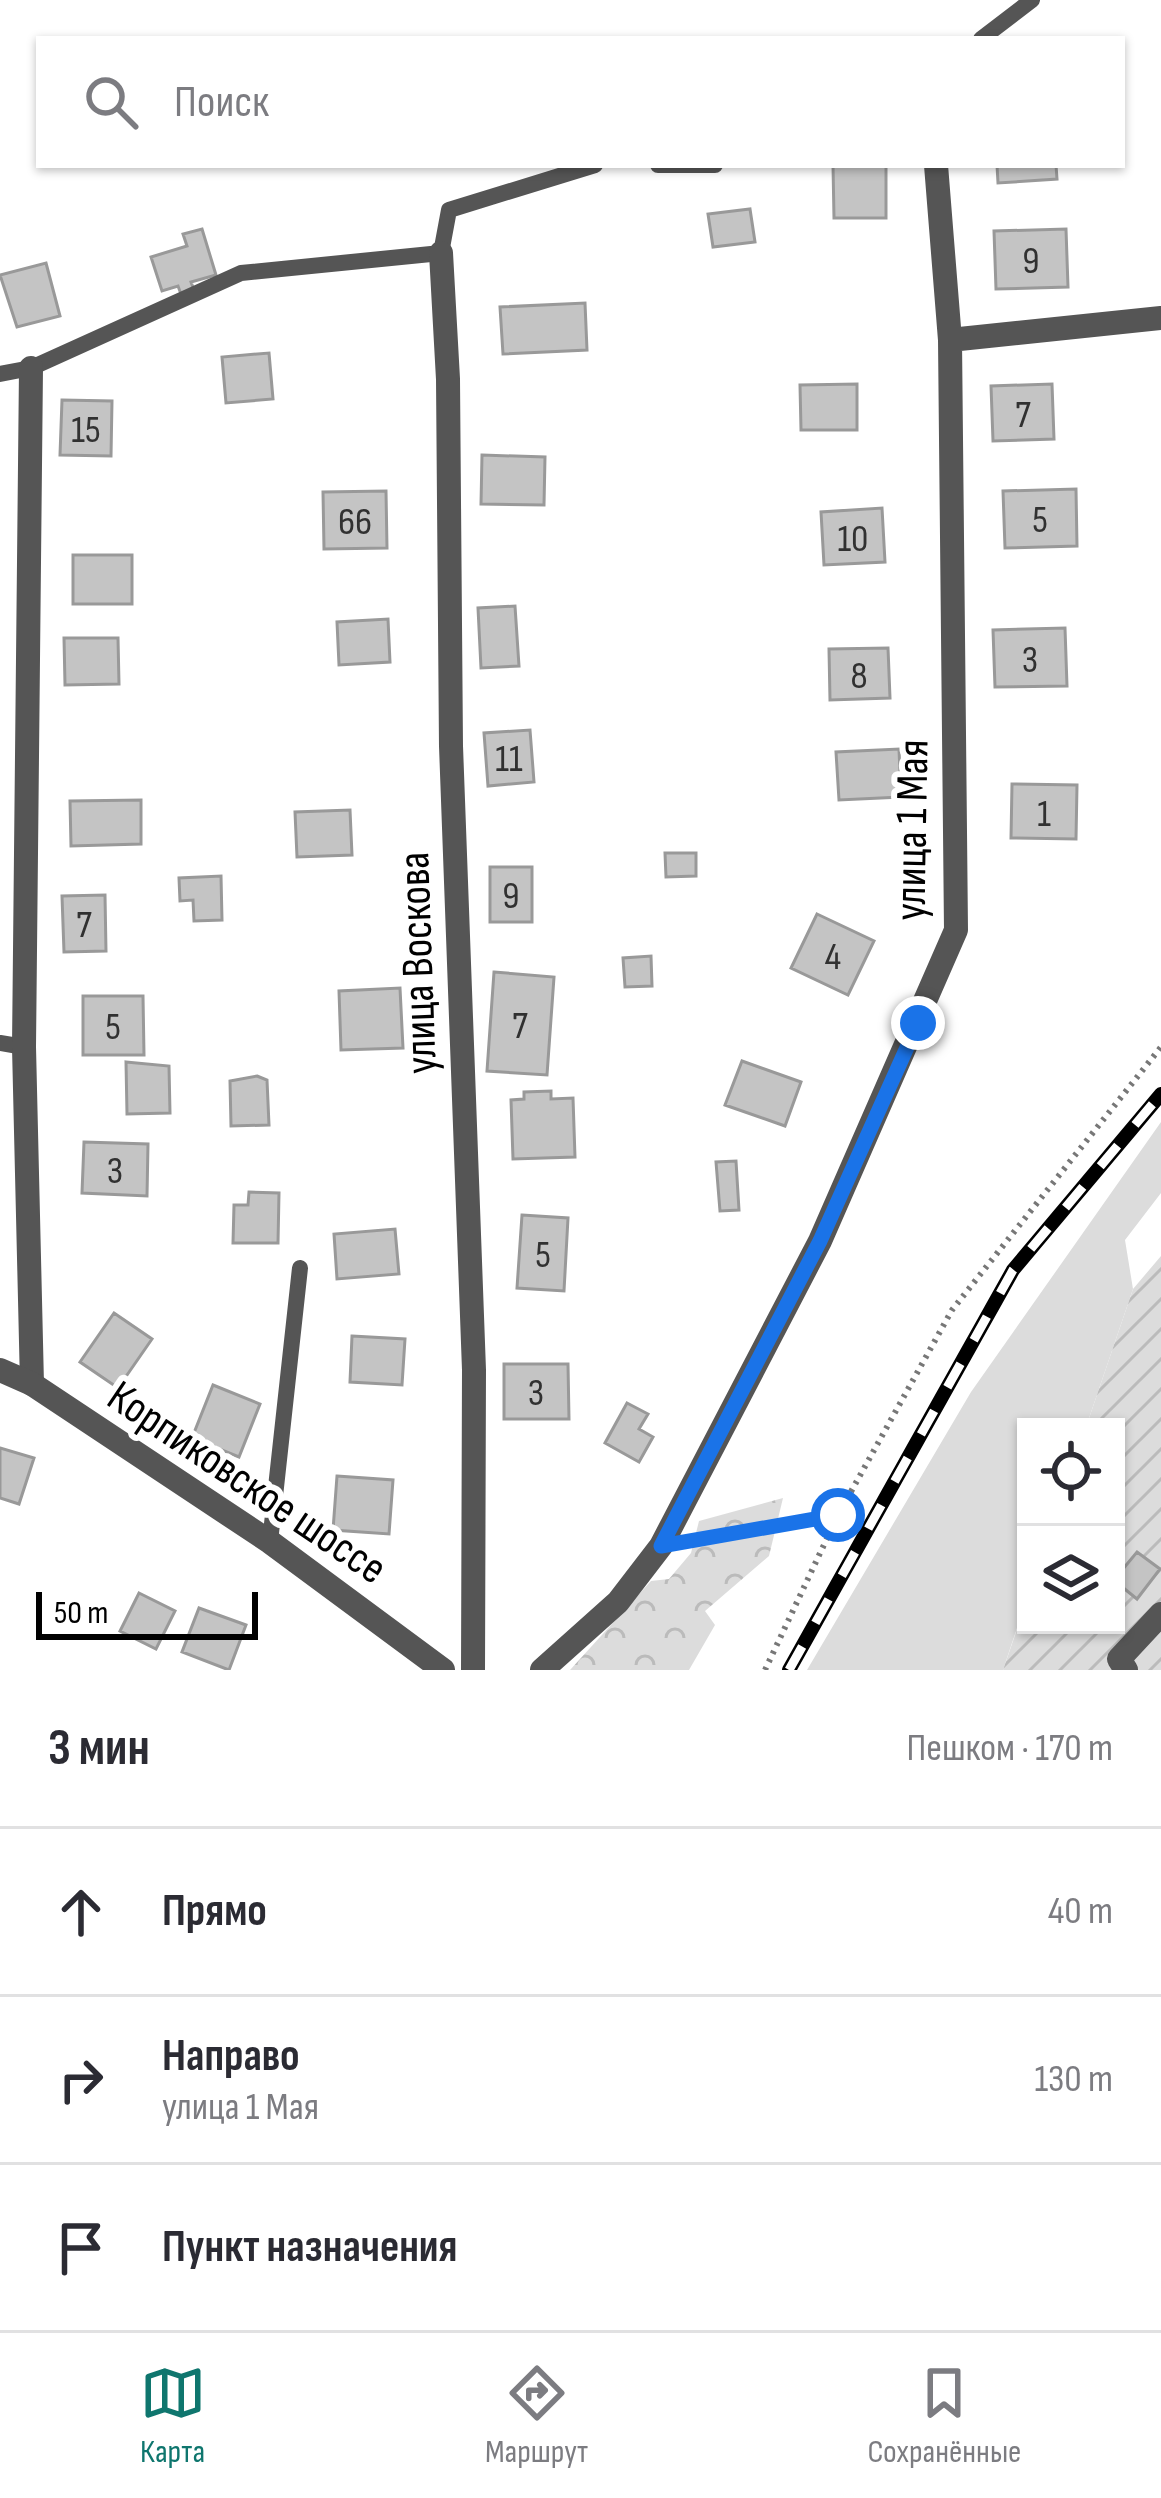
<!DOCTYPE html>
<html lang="ru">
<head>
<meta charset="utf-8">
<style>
	:root { --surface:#fff; --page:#f2f2f3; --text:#2b2b33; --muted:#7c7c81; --line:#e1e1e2; --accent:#0f766e }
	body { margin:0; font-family:"Sofia Sans Condensed",sans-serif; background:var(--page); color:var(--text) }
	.controls { position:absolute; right:36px; bottom:36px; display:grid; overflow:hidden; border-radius:0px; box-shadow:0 3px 9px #0004 }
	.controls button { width:108px; height:108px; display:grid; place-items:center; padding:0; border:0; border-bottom:3px solid var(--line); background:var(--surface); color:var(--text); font:60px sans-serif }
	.scale { position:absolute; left:36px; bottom:30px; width:222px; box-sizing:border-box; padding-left:12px; border:6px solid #000; border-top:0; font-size:33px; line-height:42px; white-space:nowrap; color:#000; -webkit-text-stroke:9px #fff; paint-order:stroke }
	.stop { position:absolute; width:36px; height:36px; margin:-27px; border:9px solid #1a73e8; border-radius:50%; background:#fff }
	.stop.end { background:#1a73e8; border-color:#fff; box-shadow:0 3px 12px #0008 }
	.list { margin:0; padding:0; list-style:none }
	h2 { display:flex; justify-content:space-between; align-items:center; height:156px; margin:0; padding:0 48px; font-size:51px }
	h2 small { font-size:39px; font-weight:400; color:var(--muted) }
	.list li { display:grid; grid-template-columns:78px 1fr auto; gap:36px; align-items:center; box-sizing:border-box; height:168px; padding:0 48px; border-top:3px solid var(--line) }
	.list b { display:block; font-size:45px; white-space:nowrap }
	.list p { margin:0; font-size:39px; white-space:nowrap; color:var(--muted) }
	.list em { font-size:39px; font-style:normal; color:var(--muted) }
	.icon { flex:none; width:66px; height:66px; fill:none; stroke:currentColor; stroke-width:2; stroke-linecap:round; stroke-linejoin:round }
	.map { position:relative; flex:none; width:1161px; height:1670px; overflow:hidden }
	.search { position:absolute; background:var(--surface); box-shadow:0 3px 9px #0004; left:36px; right:36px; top:36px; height:132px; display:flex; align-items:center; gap:30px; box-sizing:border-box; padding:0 42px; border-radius:0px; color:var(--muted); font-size:45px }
	.sheet { height:660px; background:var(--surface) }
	nav { display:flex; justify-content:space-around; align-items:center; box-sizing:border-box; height:168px; border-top:3px solid var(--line); background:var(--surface); font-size:33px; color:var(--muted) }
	nav a { display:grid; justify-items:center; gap:6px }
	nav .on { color:var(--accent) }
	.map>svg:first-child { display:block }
	.grass { fill:#dcdcdc }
	.forest { fill:url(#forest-crowns) }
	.garden { fill:url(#garden-furrows) }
	.building { fill:#c4c4c4; stroke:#999; stroke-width:3 }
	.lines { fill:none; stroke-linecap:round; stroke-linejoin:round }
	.path { stroke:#777; stroke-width:6; stroke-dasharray:3 6; stroke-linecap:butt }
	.service { stroke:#555; stroke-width:16 }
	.minor { stroke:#555; stroke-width:24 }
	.tertiary { stroke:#555; stroke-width:24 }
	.rail-casing { stroke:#000; stroke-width:14 }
	.rail { stroke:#fff; stroke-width:9; stroke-dasharray:27; stroke-linecap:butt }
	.route { stroke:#1a73e8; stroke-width:15 }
	.labels { text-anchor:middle; stroke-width:12; stroke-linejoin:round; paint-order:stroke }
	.number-label { font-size:39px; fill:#313131 }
	.street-label { font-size:45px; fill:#000; stroke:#fff }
</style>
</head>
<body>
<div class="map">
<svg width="1161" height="1670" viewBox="0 0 1161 1670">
	<defs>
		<pattern id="forest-crowns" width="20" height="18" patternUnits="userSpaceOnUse" patternTransform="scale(3)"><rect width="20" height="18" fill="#dcdcdc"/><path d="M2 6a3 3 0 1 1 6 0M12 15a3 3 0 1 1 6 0" fill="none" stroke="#bbb"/></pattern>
		<pattern id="garden-furrows" width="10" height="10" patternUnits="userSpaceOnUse" patternTransform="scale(3)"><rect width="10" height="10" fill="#dcdcdc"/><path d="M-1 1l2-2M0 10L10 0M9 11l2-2" fill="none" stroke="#bbb"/></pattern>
	</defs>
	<rect width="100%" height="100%" fill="#fff"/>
	<path class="grass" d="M1161 1122V1193L1125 1240 1133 1289 1086 1427H1026V1601L1003 1670H807L971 1392Z"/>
	<path class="forest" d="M783 1498 769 1556 705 1611 715 1625 689 1670H570L651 1581 669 1579 691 1553 699 1521Z"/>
	<path class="garden" d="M1161 1256V1670H1003L1026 1603V1625H1116V1427H1086L1133 1289Z"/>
	<path class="building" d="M833 165H886V218H834Z
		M997 165H1056L1057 179 998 183Z
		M750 209 755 242 713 247 708 214Z
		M202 229 216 275 191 282 194 290 181 294 178 286 162 291 151 257 187 246 183 234Z
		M1066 229 1068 287 996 289 994 231Z
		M46 263 60 316 17 327 0 275Z
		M585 303 587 350 503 354 500 307Z
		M269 353 273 399 226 403 222 357Z
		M857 384V430H801L800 385Z
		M1052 384 1054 439 993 441 991 386Z
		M62 400 112 401 111 456 60 455Z
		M482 455 545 457 544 505 481 504Z
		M1076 489 1077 546 1005 548 1003 491Z
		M386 491 387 548 324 549 323 492Z
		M882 508 885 562 824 565 821 512Z
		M73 555H132V604H73Z
		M515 606 519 666 481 668 478 608Z
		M388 619 390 662 339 665 337 622Z
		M1065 628 1067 686 995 687 993 630Z
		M64 638H118L119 684 65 685Z
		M888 648 890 698 830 700 829 649Z
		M530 730 534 782 488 786 484 733Z
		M899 749 901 797 839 800 836 752Z
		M1012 784 1077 785 1076 839 1011 838Z
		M141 800V844L71 846 70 801Z
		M350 810 352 855 297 857 295 812Z
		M665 853H696V876L666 877Z
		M490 867H532V922H490Z
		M221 876 222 920 194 921 193 900 180 901 179 878Z
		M105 895 106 951 64 952 62 896Z
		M817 914 874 941 848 995 791 968Z
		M651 956 652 986 625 987 623 958Z
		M494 972 554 977 547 1075 487 1071Z
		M400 988 403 1048 341 1050 339 991Z
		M83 996H143L144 1055H83Z
		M742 1061 801 1082 785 1126 725 1105Z
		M126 1062 169 1066 170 1113 127 1114Z
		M257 1076 267 1080 269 1125 231 1126 230 1081Z
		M551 1091V1099L573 1098 575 1157 513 1159 511 1100 524 1099V1092Z
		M84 1142 148 1144 147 1196 82 1193Z
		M736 1161 739 1210 720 1211 716 1162Z
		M249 1192 279 1193 278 1243H233L234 1205H248Z
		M522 1215 568 1218 564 1291 517 1288Z
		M395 1229 399 1274 337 1279 334 1234Z
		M114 1313 152 1339 118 1388 80 1362Z
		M352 1336 405 1339 402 1385 350 1382Z
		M504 1364H568L569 1419H504Z
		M213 1385 260 1404 239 1457 192 1438Z
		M627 1403 648 1414 639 1429 653 1437 639 1462 605 1443Z
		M0 1448 34 1458 19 1504 0 1498Z
		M337 1476 393 1480 389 1534 333 1530Z
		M1137 1552 1160 1569 1137 1599 1121 1586 1116 1593V1564L1123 1569Z
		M139 1593 175 1611 156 1649 120 1631Z
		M199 1608 246 1625 229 1670 182 1652Z"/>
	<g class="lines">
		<path class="path" d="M694 1540 838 1515
			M765 1670 838 1515 952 1310 1161 1047"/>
		<path class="service" d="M981 39 1032 0
			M658 165H715
			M0 374 31 368 241 273 441 253 449 210 595 165
			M0 1043 24 1047
			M270 1542 300 1268"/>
		<path class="minor" d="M441 253 448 379 451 746 474 1370 473 1670
			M950 340 1161 318
			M31 368 24 1047 32 1384
			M542 1670 618 1602 661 1546 820 1241 956 930 950 340 936 165
			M1126 1670 1119 1659 1161 1614"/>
		<path class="tertiary" d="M0 1370 32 1384 270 1542 443 1670"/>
		<defs>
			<path id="rail" d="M789 1670 1013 1270 1161 1094"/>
		</defs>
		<use href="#rail" class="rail-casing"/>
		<use href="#rail" class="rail"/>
	</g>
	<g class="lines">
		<path class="route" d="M838 1515 661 1546 820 1241 918 1023"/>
	</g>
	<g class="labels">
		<g class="number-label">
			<text x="1031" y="273">9</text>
			<text x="1023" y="427">7</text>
			<text x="86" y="442">15</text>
			<text x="1040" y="532">5</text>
			<text x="355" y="534">66</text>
			<text x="853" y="551">10</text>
			<text x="1030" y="672">3</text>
			<text x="859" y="688">8</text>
			<text x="509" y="771">11</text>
			<text x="1044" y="826">1</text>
			<text x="511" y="908">9</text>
			<text x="84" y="937">7</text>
			<text x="833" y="969">4</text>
			<text x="520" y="1038">7</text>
			<text x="113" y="1039">5</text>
			<text x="115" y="1183">3</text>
			<text x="543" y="1267">5</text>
			<text x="536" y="1405">3</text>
		</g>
		<g class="street-label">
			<text transform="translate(910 830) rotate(-89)" y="16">улица 1 Мая</text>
			<text transform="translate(416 963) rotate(-92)" y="16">улица Воскова</text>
			<text transform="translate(248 1481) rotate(34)" y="16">Корпиковское шоссе</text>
		</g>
	</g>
</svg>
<div class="controls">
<button><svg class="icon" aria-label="locate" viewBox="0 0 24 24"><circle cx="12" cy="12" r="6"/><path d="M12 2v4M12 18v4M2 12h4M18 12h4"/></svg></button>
<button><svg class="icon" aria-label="layers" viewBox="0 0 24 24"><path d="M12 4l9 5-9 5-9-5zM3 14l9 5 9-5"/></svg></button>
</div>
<div class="scale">50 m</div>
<div class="stop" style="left:838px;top:1515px"></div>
<div class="stop end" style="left:918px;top:1023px"></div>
<div class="search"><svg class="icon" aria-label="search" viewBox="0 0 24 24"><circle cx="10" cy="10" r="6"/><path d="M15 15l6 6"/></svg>Поиск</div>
</div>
<section class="sheet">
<h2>3 мин<small>Пешком · 170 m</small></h2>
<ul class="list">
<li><svg class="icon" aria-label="ahead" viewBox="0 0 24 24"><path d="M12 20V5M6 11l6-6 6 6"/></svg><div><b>Прямо</b></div><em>40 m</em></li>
<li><svg class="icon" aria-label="right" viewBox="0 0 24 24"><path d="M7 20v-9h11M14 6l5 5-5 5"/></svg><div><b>Направо</b><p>улица 1 Мая</p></div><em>130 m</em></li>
<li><svg class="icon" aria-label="arrive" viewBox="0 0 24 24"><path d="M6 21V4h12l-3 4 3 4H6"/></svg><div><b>Пункт назначения</b></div></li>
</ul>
</section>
<nav>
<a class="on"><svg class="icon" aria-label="map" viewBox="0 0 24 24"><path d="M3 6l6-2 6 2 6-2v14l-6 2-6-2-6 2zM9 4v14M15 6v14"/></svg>Карта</a>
<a><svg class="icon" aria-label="directions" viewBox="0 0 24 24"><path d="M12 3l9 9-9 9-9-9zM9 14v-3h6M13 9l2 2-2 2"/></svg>Маршрут</a>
<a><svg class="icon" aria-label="saved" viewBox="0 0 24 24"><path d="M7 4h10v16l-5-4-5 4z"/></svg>Сохранённые</a>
</nav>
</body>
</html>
